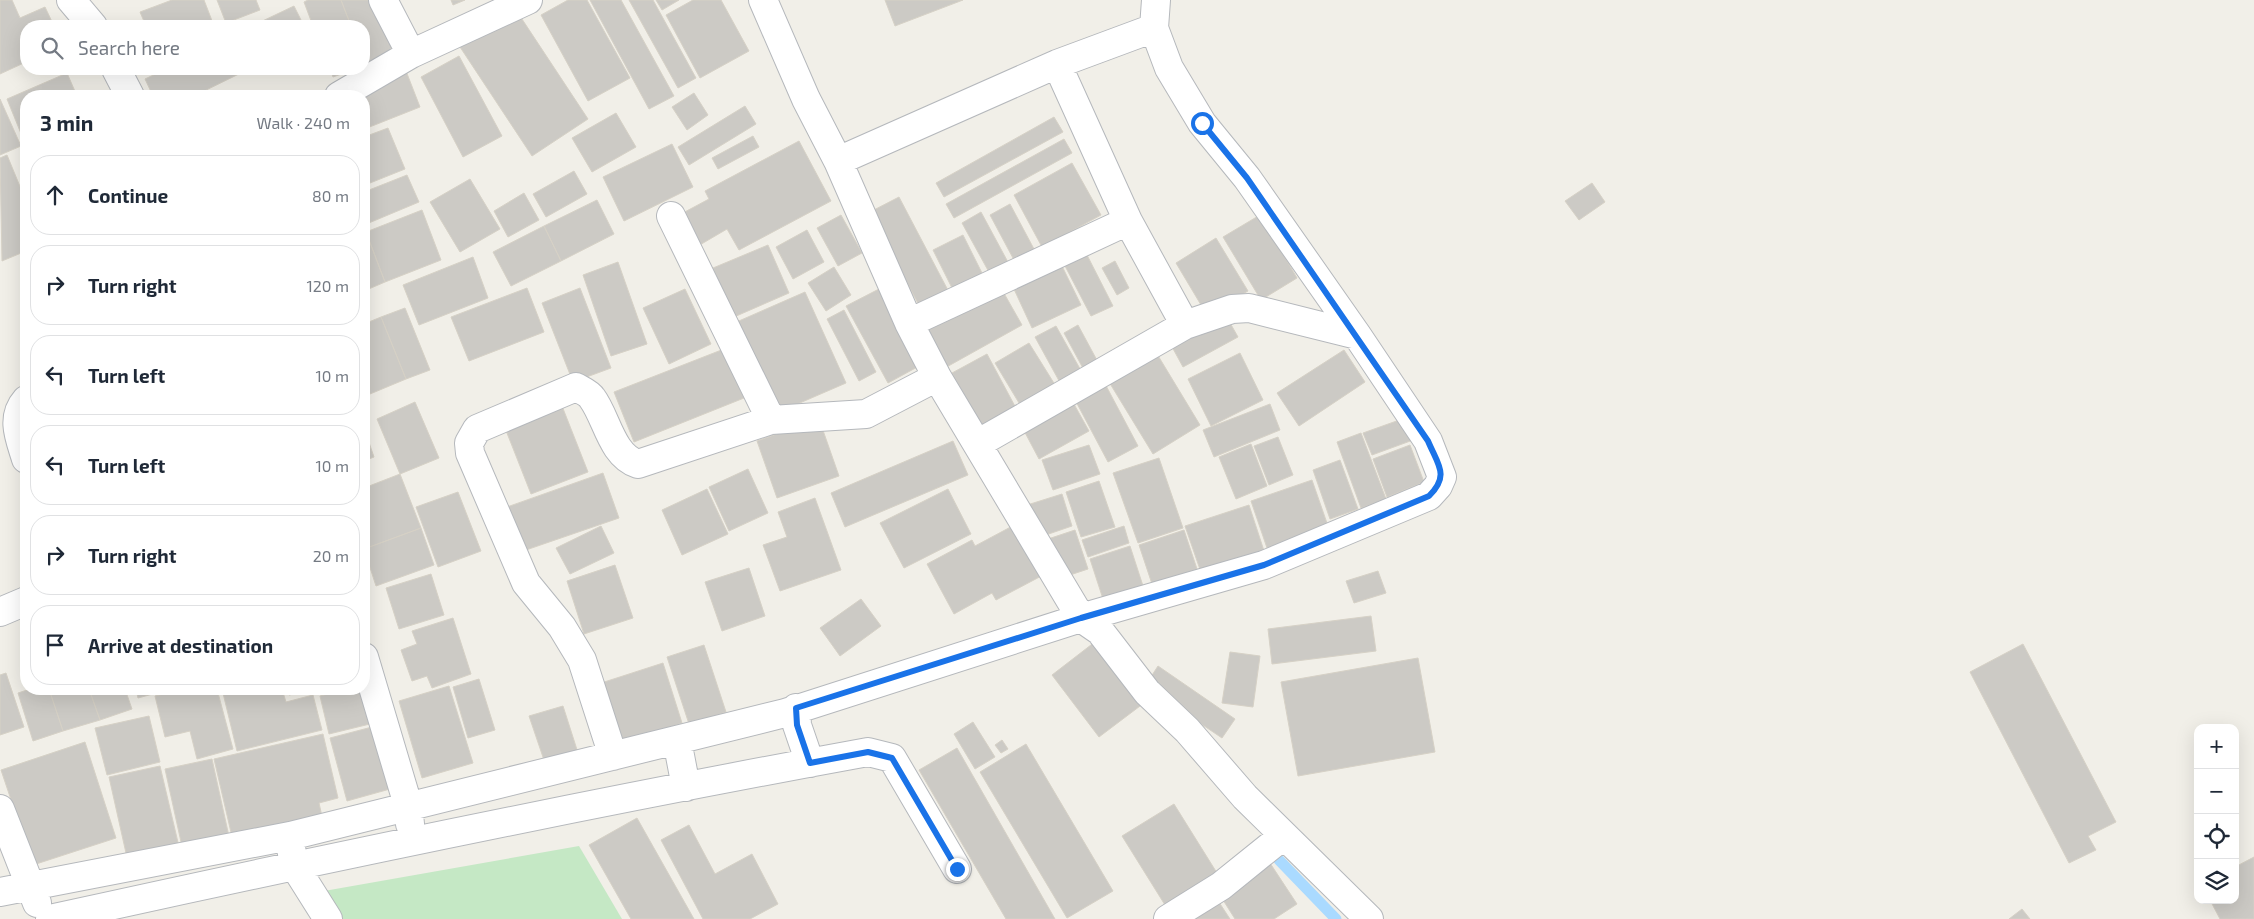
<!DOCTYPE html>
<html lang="en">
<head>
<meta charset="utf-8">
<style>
	:root { --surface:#fff; --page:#f2f2f3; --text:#1f2937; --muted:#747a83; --line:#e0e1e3 }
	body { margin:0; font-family:"Exo 2",sans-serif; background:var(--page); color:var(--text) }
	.controls { position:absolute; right:15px; bottom:15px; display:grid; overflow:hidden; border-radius:10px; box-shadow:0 5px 20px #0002 }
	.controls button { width:45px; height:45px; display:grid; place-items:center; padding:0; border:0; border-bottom:1px solid var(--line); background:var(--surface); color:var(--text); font:25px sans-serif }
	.stop { position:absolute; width:15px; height:15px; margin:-11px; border:4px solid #1a73e8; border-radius:50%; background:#fff }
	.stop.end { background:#1a73e8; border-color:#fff; box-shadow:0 1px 5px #0008 }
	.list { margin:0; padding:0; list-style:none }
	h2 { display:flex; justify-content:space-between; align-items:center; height:65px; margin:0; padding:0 20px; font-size:21px }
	h2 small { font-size:16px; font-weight:400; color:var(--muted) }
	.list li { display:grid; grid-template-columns:32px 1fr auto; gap:15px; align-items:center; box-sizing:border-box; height:80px; margin:0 10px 10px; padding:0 10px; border:1px solid var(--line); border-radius:20px }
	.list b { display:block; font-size:19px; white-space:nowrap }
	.list em { font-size:16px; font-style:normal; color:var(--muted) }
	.icon { flex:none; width:28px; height:28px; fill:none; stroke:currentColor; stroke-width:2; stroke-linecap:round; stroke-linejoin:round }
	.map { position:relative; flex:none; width:2254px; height:919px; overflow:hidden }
	.search { position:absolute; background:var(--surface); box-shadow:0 5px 20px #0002; left:20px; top:20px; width:350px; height:55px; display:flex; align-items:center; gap:12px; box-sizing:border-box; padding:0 18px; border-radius:20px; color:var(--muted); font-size:19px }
	.panel { position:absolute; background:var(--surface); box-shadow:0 5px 20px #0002; left:20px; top:90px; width:350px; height:605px; border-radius:20px }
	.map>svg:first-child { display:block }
	.green { fill:#c5e8c5 }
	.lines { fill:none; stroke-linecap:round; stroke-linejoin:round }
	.stream { stroke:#aadaff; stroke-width:11 }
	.building { fill:#cccac5; stroke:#d6d1c6 }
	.street-casing { stroke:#b5b8bc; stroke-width:30 }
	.street { stroke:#fff; stroke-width:28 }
	.route { stroke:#1a73e8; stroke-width:6 }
</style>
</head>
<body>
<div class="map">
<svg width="2254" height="919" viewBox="0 0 2254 919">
	<rect width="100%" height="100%" fill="#f1efe8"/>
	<path class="green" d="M579 846 622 919H342L324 891Z"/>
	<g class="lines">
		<path class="stream" d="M1279 860 1336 919"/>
	</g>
	<path class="building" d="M0 0H12L20 18 45 7 54 26H26V62L0 74Z
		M172 0H204L214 26H146L140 12Z
		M217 0H256L260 10 226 23Z
		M308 0H341L351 26H313L304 2Z
		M341 0H373L394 54 366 65 364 59V26H351Z
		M451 0H465L453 5Z
		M568 0H587L630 78 588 101 541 15Z
		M590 0H621L674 96 649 109Z
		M629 0H653L696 78 678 88Z
		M656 0H679L662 10Z
		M693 0H721L749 51 700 78 666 15Z
		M885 0H963L895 26Z
		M294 6 304 26H252Z
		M516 10 588 119 532 156 460 47Z
		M459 56 502 136 463 157 421 77Z
		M166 69H249L194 96H153L145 79Z
		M330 69H355L333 77Z
		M406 71 420 107 367 128 364 120V96Z
		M67 73 77 96H26V134L22 136 7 99Z
		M694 93 708 115 687 130 672 107Z
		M0 99 21 146 0 155Z
		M745 106 756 124 689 165 678 147Z
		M616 113 636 147 592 172 572 138Z
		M1054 117 1063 132 944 197 936 183Z
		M388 128 405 169 365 185 364 137Z
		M753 136 759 147 718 169 712 158Z
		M26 138V151L22 140Z
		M1064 139 1072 153 954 218 946 204Z
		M799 141 831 201 739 250 727 229 698 246 681 214 709 199 705 191Z
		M672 144 693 187 624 221 603 177Z
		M7 155 26 201V251L2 261 0 158Z
		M1072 163 1101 215 1042 247 1014 195Z
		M574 171 587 194 546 217 533 194Z
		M407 175 419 202 364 225V192Z
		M470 179 500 229 460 252 430 202Z
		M1592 183 1605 202 1579 220 1565 201Z
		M524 193 539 220 508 237 494 211Z
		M899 197 951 296 922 311 870 212Z
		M597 200 614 234 561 261 544 226Z
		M1010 204 1034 249 1014 260 990 215Z
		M422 210 441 260 385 282 366 232Z
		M981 212 1009 264 990 274 962 223Z
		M841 215 862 253 838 266 817 228Z
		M1260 215 1297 278 1261 300 1223 237Z
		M544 226 561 261 511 286 493 252Z
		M807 230 824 262 793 279 776 247Z
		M366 232 385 282 364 291V233Z
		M963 235 984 277 954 292 933 250Z
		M1216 238 1248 291 1207 315 1176 263Z
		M768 245 789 293 734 317 713 268Z
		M1086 253 1113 306 1091 316 1064 264Z
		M473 257 488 298 419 325 403 285Z
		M1115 261 1129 288 1117 295 1102 268Z
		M618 262 647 344 611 356 583 275Z
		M1061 264 1081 305 1032 328 1013 287Z
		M834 267 851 295 826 311 808 283Z
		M527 288 544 332 469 361 451 317Z
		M580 288 611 368 573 382 542 303Z
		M1001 288 1022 325 943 369 921 331Z
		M685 289 711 344 669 364 643 308Z
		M879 289 921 365 888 383 846 306Z
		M805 292 846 383 772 415 732 324Z
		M405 308 430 370 406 379 381 317Z
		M844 310 876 372 859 381 827 319Z
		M1225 314 1238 337 1183 367 1171 345Z
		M381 317 406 379 370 394 364 378V324Z
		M1078 325 1099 364 1085 372 1064 333Z
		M1056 326 1084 376 1063 388 1035 337Z
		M1029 343 1057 388 1022 408 995 363Z
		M724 349 744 398 634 442 614 392Z
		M1154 349 1200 425 1153 454 1106 377Z
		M1344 350 1365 382 1299 426 1277 393Z
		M1240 353 1263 400 1211 426 1188 379Z
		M987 354 1017 410 983 429 952 373Z
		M1103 380 1138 446 1108 462 1073 396Z
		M1070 397 1089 431 1039 459 1021 425Z
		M415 402 439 458 400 474 377 419Z
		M1270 404 1280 430 1214 457 1203 430Z
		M562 406 588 472 531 494 505 428Z
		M1405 418 1413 440 1372 455 1363 433Z
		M819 419 839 476 777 498 757 441Z
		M364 428 374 457 364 461Z
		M1361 433 1386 499 1361 508 1337 442Z
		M1278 437 1293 475 1269 485 1254 446Z
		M953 441 968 475 845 527 831 493Z
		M1251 444 1267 486 1236 499 1219 457Z
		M1089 445 1100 474 1053 490 1042 460Z
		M1410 445 1424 482 1387 497 1373 459Z
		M1159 458 1183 528 1138 543 1113 473Z
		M1340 460 1358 509 1330 519 1313 470Z
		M748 469 768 513 729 531 709 487Z
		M603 473 619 518 523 551 507 507Z
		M400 474 421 528 364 549V488Z
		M1312 480 1328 526 1267 548 1251 501Z
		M1099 481 1115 527 1081 537 1066 492Z
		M707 489 728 534 682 555 662 510Z
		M948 489 971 534 904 568 880 523Z
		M458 492 481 551 438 567 416 507Z
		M1062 494 1072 526 1034 539 1024 506Z
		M815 498 841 570 780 591 763 545 787 537 778 512Z
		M1249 505 1267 560 1204 581 1185 526Z
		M1020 522 1047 573 996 600 992 593 954 614 927 564 972 540 975 546Z
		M601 526 614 553 570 574 556 548Z
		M1124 526 1129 543 1088 557 1082 540Z
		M421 528 434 565 376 586 364 549Z
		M1075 530 1088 569 1058 579 1045 540Z
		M1184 530 1197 569 1152 584 1139 545Z
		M1130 546 1144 589 1104 602 1090 559Z
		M615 565 633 618 584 634 567 581Z
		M749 568 765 616 722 631 705 582Z
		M1378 571 1386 593 1354 603 1346 581Z
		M431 574 444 615 399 629 386 588Z
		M861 599 881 626 840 656 820 628Z
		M1371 616 1376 651 1272 664 1268 629Z
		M453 618 471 674 432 688 427 676 412 681 401 650 417 644 412 631Z
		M1100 638 1148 700 1099 737 1052 675Z
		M2023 644 2116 822 2088 836 2096 850 2069 863 1970 672Z
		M704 645 726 712 689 724 667 657Z
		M1230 652 1260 656 1253 707 1222 703Z
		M1418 658 1435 752 1298 776 1281 682Z
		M663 663 682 723 614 746 595 685Z
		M1158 666 1235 719 1222 738 1145 686Z
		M6 673 24 727 0 735V675Z
		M479 679 495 730 468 738 453 687Z
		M449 686 473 763 422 778 399 701Z
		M30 689H49L63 731 33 741 18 693Z
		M49 689H89L100 720 63 731Z
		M89 689H125L132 709 100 720Z
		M136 689H171L138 698Z
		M185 689H217L233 749 197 759 190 731 165 737 155 696Z
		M222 689H282L286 702 313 695 322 730 237 751Z
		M288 689H316L289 695Z
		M349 689H364L378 722 329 734 320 696Z
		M563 706 579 756 546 766 529 716Z
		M149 716 160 762 107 775 95 728Z
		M973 722 995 757 975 769 954 734Z
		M372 727 390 789 347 801 330 738Z
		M323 734 338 798 319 803 323 821 233 841 214 759Z
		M1002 740 1008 749 1001 753 995 745Z
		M85 742 116 838 33 865 1 770Z
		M1026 744 1113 891 1067 918 980 772Z
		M957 748 1055 919H1006L919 770Z
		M212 759 230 841 183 851 165 769Z
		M160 766 180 851 128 862 109 777Z
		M1174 804 1222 881 1170 913 1122 836Z
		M637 818 694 919H631L589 845Z
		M689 825 715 874 752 854 778 904 750 919H703L661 840Z
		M2254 857V919H2220L2210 900H2235V867Z
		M1268 860 1297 904 1274 919H1235L1218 892Z
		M1215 896 1230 919H1181Z
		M2022 909 2030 919H2009Z"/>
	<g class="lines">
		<defs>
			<path id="street" d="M71 0 93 26
				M383 0 411 54
				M763 0 806 99 838 161 909 323 937 377 1081 618 1100 631 1147 692 1187 730 1245 797 1369 919
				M1057 64 1128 221 1185 325
				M116 69 130 96
				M339 96 411 54 528 0
				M838 161 1057 64 1154 28
				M671 216 771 420
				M909 323 1128 221
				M26 400C10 418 20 439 26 459
				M977 444 1185 325 1232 309 1249 308 1357 335
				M0 612 26 601
				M364 657 408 805 410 824
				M796 708 797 725 810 763
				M677 740 686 787
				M613 756 582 660 562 627 526 583 470 453 469 443 477 429 576 387C581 390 589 393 592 398 607 418 611 455 638 464L771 420 866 414 937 377
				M0 809 37 903
				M291 848 294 865 328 919
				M0 892 290 836 785 713 1081 618 1264 565 1429 496 1438 486 1442 477 1428 441 1357 335 1247 178 1202 123 1169 68 1154 28 1156 0
				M50 919C322 859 594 802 868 752L892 758 957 869
				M1168 919 1221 886 1283 836"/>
		</defs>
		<use href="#street" class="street-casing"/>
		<use href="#street" class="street"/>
	</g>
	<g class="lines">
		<path class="route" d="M957 869 892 758 868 752 810 763 797 725 796 708 1081 618 1264 565 1429 496C1450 475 1438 465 1428 441L1247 178 1202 123"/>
	</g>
</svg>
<div class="controls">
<button>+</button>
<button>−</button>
<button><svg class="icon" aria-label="locate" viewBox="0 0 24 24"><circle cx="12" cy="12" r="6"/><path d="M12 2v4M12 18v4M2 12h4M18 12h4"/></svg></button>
<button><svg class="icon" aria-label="layers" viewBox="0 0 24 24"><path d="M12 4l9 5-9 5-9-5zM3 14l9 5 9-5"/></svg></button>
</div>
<div class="stop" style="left:1202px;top:123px"></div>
<div class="stop end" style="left:957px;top:869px"></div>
<div class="search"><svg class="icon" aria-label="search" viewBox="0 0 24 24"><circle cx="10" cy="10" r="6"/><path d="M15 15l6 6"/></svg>Search here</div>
<section class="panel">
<h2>3 min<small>Walk · 240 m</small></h2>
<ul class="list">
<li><svg class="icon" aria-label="ahead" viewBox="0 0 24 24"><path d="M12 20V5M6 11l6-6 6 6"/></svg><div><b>Continue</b></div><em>80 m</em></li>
<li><svg class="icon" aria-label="right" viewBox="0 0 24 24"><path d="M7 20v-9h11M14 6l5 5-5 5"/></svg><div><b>Turn right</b></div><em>120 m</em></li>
<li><svg class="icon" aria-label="left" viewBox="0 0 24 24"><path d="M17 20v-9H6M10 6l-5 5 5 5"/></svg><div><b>Turn left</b></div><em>10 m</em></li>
<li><svg class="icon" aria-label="left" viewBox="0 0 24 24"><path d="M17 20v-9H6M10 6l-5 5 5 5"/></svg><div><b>Turn left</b></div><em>10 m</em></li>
<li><svg class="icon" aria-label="right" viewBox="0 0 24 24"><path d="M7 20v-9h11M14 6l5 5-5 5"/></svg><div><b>Turn right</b></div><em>20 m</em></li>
<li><svg class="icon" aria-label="arrive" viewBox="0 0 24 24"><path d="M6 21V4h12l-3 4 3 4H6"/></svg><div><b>Arrive at destination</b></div></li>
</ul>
</section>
</div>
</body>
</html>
